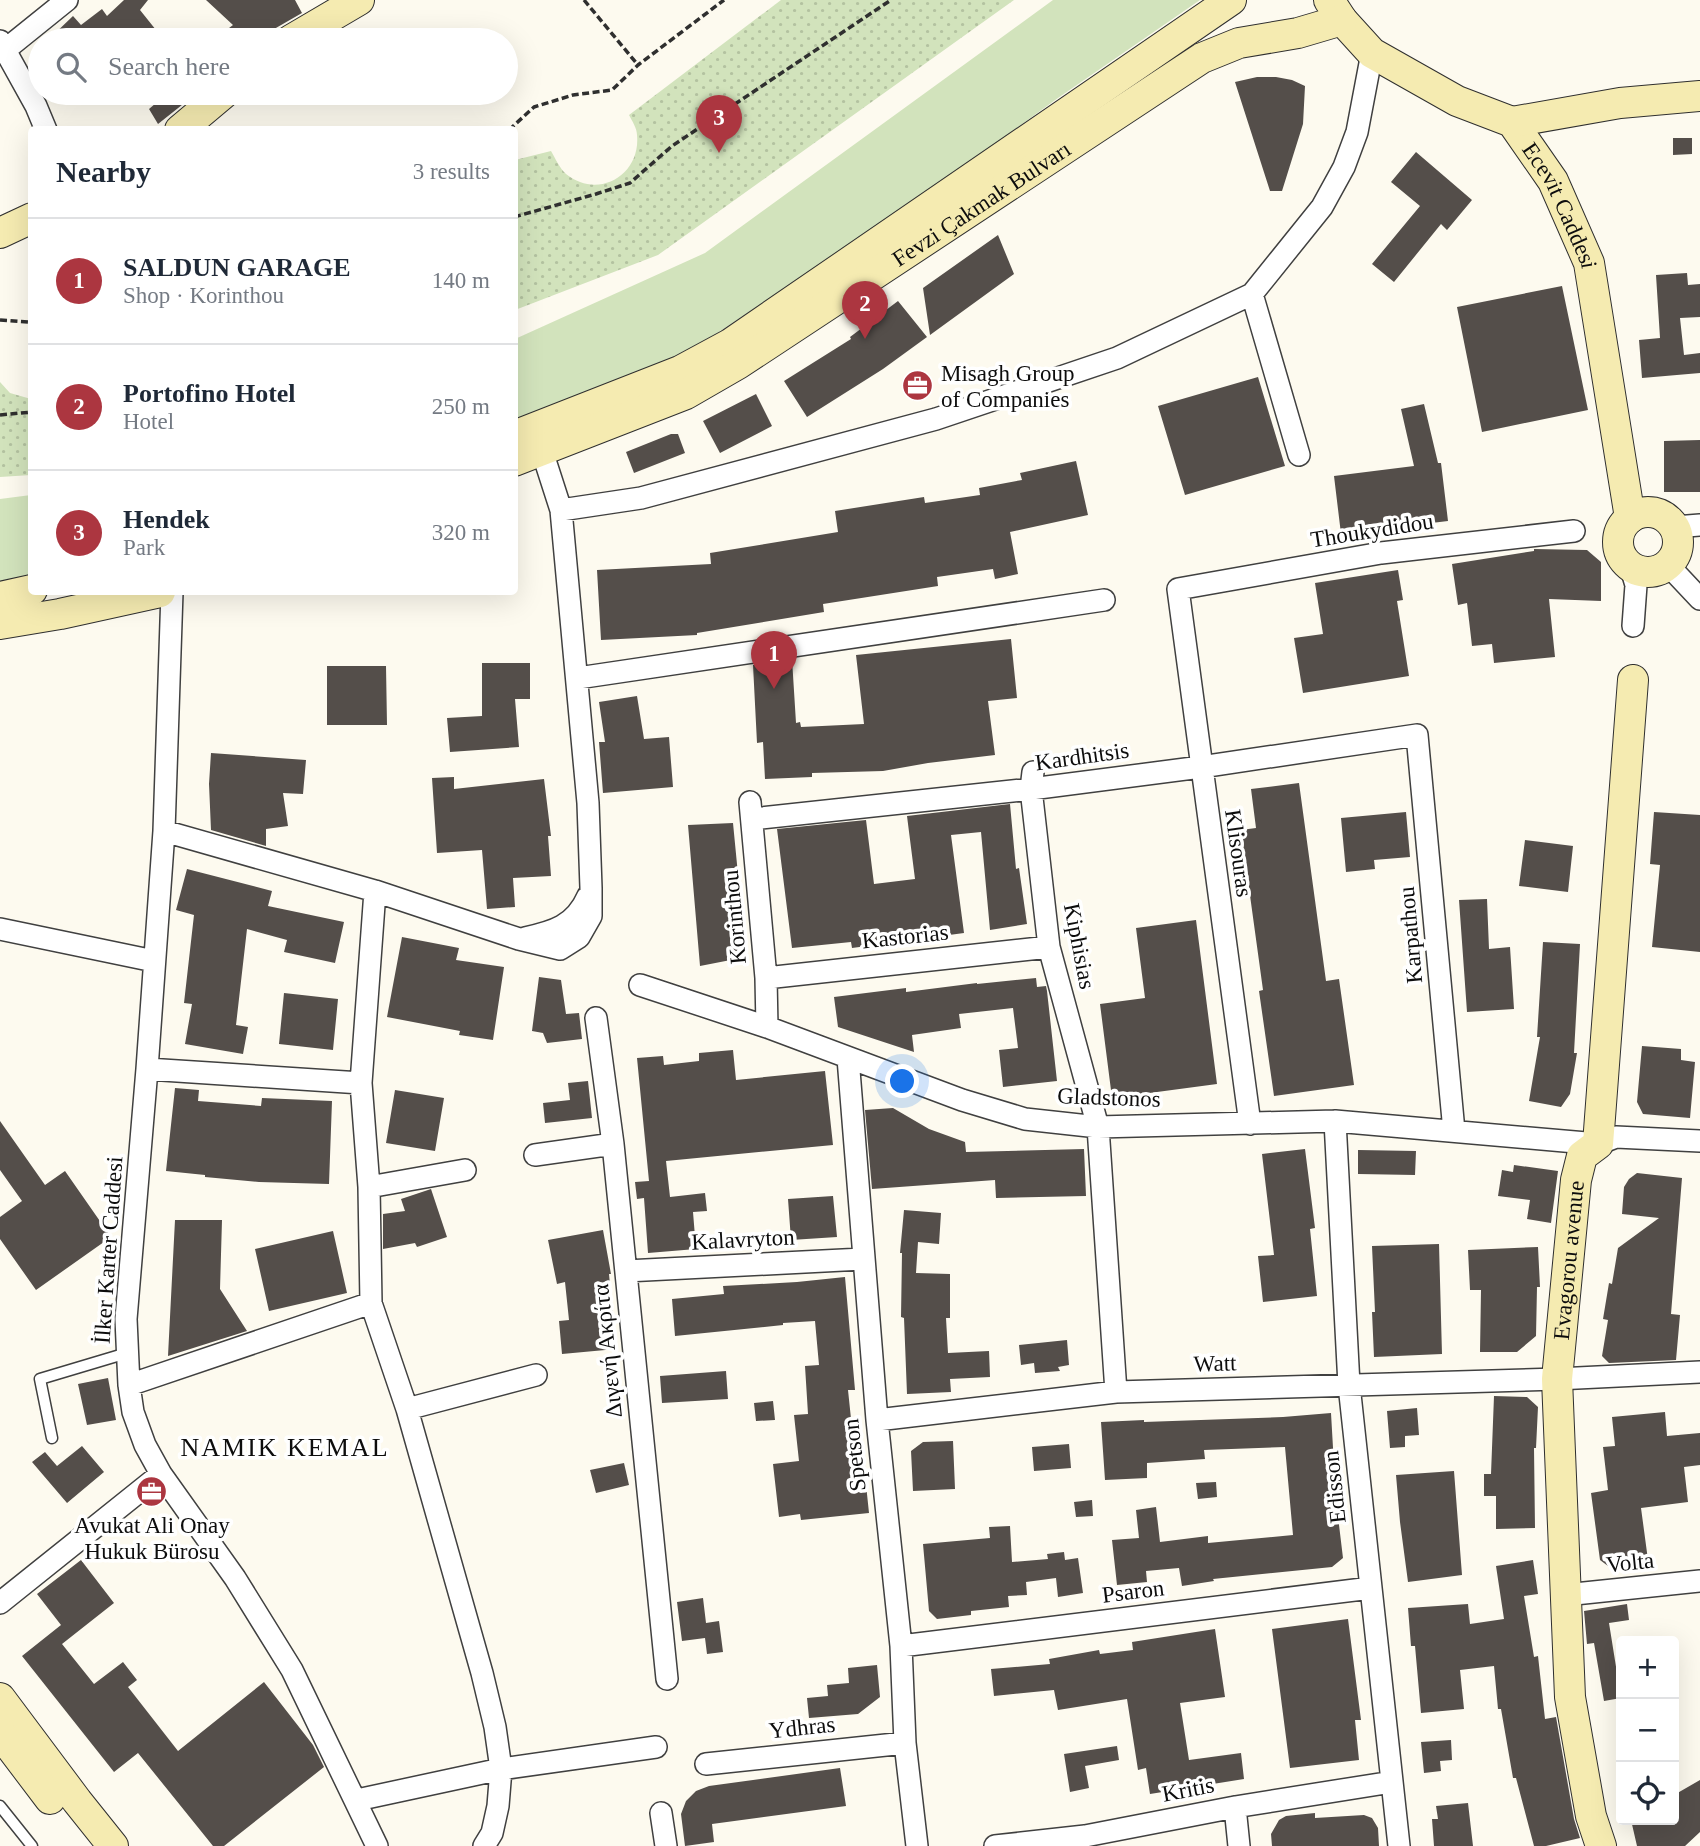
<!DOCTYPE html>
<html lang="en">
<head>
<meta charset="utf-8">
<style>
	:root { --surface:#fff; --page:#f6f6f7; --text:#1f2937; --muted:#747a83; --line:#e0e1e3; --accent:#ac3640 }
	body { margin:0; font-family:Georgia,serif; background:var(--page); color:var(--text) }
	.controls { position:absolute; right:21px; bottom:21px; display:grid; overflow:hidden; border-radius:7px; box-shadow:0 7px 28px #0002 }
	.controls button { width:63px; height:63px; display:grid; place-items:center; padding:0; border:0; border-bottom:2px solid var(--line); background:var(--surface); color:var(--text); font:35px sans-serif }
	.you { position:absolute; left:903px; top:1082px; width:24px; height:24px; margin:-18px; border:5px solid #fff; border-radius:50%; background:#1a73e8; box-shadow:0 0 0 10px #1a73e833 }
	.badge { display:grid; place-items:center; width:46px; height:46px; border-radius:50%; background:var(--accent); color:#fff; font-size:23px; font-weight:700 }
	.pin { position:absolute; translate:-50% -58px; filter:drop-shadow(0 2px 4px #0008) }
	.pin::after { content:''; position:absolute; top:37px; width:24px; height:21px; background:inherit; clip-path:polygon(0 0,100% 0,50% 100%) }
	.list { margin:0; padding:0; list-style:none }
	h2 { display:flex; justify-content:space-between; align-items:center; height:91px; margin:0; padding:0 28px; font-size:30px }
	h2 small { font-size:23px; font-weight:400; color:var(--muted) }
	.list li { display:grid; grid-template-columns:46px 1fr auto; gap:21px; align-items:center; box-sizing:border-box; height:126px; padding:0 28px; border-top:2px solid var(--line) }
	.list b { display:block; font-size:26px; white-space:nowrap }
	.list p { margin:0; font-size:23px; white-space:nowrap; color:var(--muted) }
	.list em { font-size:23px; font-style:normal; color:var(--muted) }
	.icon { flex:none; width:38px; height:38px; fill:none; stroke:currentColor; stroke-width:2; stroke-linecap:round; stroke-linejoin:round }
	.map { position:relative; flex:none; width:1700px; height:1846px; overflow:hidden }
	.search { position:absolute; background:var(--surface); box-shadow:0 7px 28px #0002; left:28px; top:28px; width:490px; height:77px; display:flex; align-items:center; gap:18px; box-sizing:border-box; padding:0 24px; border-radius:38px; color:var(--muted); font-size:26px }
	.panel { position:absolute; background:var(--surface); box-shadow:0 7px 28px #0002; left:28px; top:126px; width:490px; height:469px; border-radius:7px }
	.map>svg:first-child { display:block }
	.grass { fill:#d2e3bc }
	.park { fill:url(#park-dots) }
	.building { fill:#544e4a }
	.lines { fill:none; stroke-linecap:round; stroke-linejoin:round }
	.lane-casing { stroke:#404040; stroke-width:13 }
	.street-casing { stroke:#404040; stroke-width:24 }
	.secondary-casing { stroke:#2f2f2f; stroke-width:32 }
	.path { stroke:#2f2f2f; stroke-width:3.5; stroke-dasharray:7 3.5; stroke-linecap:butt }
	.lane { stroke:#fff; stroke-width:10 }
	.street { stroke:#fff; stroke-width:21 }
	.secondary { stroke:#f5ebb1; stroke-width:30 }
	.labels { text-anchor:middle; stroke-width:7; stroke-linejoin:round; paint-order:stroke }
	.street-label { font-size:23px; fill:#0d0d0d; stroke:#fff }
	.poi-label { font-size:23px; fill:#0d0d0d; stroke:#fff; text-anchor:start }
	.quarter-label { font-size:26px; letter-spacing:2px; fill:#0d0d0d; stroke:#fff }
</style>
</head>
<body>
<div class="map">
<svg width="1700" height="1846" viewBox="0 0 1700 1846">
	<defs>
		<pattern id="park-dots" width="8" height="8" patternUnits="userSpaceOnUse" patternTransform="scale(1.75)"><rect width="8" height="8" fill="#d2e3bc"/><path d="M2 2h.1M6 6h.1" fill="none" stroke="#b3c2a0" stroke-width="1.8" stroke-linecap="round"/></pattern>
	</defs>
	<rect width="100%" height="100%" fill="#fdfaef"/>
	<path class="grass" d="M1053 0H1200L1058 98 926 194 680 358 515 423V339L705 253Z
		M31 495V578L0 584V499Z"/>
	<path class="park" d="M781 0H1014L658 255 515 310V160L551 151C555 158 560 169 566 174 598 200 641 175 637 135 637 128 632 121 629 115Z
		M0 382 10 393 31 399V475L0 477Z"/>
	<path class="building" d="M124 0H148L140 10 164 40H133L127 33 116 40H48L73 16 81 25 102 9 107 16Z
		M206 0H295L302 13 255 40H213L233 25Z
		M1257 77H1276L1292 80 1305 86 1303 124 1282 191H1270L1235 82Z
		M148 93H197L158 124 149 109 156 103Z
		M1673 138H1692V154L1673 155Z
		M1416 152 1472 200 1447 230 1441 224 1394 282 1372 264 1420 206 1391 182Z
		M998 235 1014 274 930 335 923 288Z
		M1687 273 1688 285 1700 284V317L1680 318 1684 355 1700 353V373L1642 378 1639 340 1660 338 1656 275Z
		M1562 286 1588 410 1482 432 1457 307Z
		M898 301 927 337 883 369 807 417 784 381 851 339 850 337Z
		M1258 377 1285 466 1185 495 1158 406Z
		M756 394 772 426 720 453 703 421Z
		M1424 404 1438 463H1441L1448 521 1341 534 1334 476 1414 466 1401 409Z
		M671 434H678L685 453 634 473 626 452Z
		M1700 440V492H1664V441Z
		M1076 461 1088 515 1010 532 1018 574 995 579 993 569 937 577 938 586 823 604 824 612 697 633V635L601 640 597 570 711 564 710 553 838 532 835 511 924 497 925 503 980 495 979 488 1022 480 1020 473Z
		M1534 549 1587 550 1601 562V601L1549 599 1555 657 1494 663 1492 644 1472 646 1467 603 1458 605 1452 564 1534 551Z
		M1398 570 1403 600 1397 601 1409 676 1303 693 1294 638 1323 634 1315 583Z
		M1011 639 1017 698 988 701 995 755 928 763 883 771 812 773V777L765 779 763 742 757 743 753 665 792 659 796 723 800 722 801 727 864 724 856 655Z
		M482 663H530V699H515L519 747 450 752 447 718 482 716Z
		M327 666H386L387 725H327Z
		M637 696 644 739 669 737 673 787 603 793 599 742H605L599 702Z
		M211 753 306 760 303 794 283 793 288 826 266 829V846L211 830 209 784Z
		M454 777V789L544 779 551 836H548L551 876 513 878 515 907 487 909 482 850 437 853 432 778Z
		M1299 783 1326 981 1339 979 1354 1085 1274 1096 1259 991 1263 990 1241 830 1256 828 1251 789Z
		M1010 804 1016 869 1019 868 1027 924 990 930 981 832 951 835 964 933 852 948 851 942 792 948 777 829 866 820 874 884 915 879 907 816Z
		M1406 812 1410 857 1374 860 1375 869 1346 872 1341 818Z
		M1654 812 1700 815V952L1652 947 1660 865 1650 864Z
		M733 823 746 957 700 966 688 825Z
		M1525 840 1573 846 1568 892 1519 886Z
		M187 869 272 891 268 906 344 922 335 963 284 952 287 940 247 929 236 1025 248 1027 243 1054 185 1044 192 1004 184 1003 194 915 176 910Z
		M1487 899 1489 949 1510 947 1514 1009 1467 1012 1459 900Z
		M1196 920 1217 1084 1112 1098 1100 1004 1145 998 1136 928Z
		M402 937 459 948 456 960 504 967 493 1040 459 1035 460 1031 387 1017Z
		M1543 942 1580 944 1574 1053H1577L1570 1094 1561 1107 1529 1101 1540 1037H1537Z
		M539 977 561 980 566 1014 579 1013 582 1039 547 1043 543 1033 532 1031Z
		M1036 978 1037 987 1046 986 1047 991 1057 1081 1003 1087 999 1050 1018 1048 1013 1008 959 1014 961 1028 912 1035 914 1052 838 1027 834 997 906 988V992L977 983V984Z
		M284 993 338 999 333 1050 279 1044Z
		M1642 1046 1681 1049V1060L1695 1062 1690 1118 1643 1114 1637 1102Z
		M733 1050 736 1080 825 1071 833 1145 666 1161 670 1197 705 1193 707 1211 693 1212 696 1249 648 1253 644 1198 637 1199 635 1182 649 1181 637 1058 663 1056 664 1065 699 1061V1053Z
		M588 1081 592 1118 545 1123 543 1103 570 1100 568 1083Z
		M175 1088 199 1090 198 1101 261 1106 262 1098 332 1101 329 1184 259 1182 205 1177V1175L166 1171Z
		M395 1090 444 1098 435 1151 386 1143Z
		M893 1108 929 1129 965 1142 966 1152 1084 1149 1086 1196 996 1198 995 1180 872 1189 865 1110Z
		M0 1121 45 1185 65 1171 111 1237 36 1290 0 1239V1217L22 1201 0 1170Z
		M1305 1149 1315 1228 1310 1229 1317 1296 1263 1302 1258 1256 1274 1255 1262 1154Z
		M1358 1150 1416 1151 1415 1175 1358 1174Z
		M1514 1165 1558 1171 1551 1223 1527 1219 1530 1200 1498 1196 1502 1170 1513 1172Z
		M1637 1173 1682 1178 1671 1314 1680 1315 1676 1360 1609 1363 1602 1356 1608 1320 1603 1319 1609 1283 1612 1284 1618 1248 1659 1218 1622 1214 1624 1187 1629 1179Z
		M431 1189 447 1237 417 1247 415 1243 383 1249V1214L405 1211 401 1199Z
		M833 1196 837 1237 791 1240 788 1199Z
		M904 1210 941 1213 939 1244 918 1242 916 1273 950 1274V1318H946L948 1353 989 1351 990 1377 950 1379 951 1392 907 1394 904 1318 901 1317 902 1253H900Z
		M175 1220H222L220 1289 247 1331 168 1356Z
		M603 1230 611 1274H609L616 1349 562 1354 559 1321 569 1320 565 1282 557 1284 548 1240Z
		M333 1231 347 1293 269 1311 255 1249Z
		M1439 1244 1442 1354 1374 1357 1372 1312H1375L1372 1246Z
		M1538 1247 1540 1287H1537L1536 1336 1517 1352H1480L1481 1290H1470L1468 1250Z
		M845 1277 855 1390H848L857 1476 865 1475 869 1513 801 1520 800 1514 779 1517 773 1464 799 1461 794 1415 808 1414 805 1366 819 1365 815 1321 783 1323V1325L675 1336 672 1299 724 1294 723 1286 797 1282Z
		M1067 1340 1069 1365 1058 1367 1060 1371 1035 1373 1034 1363 1021 1365 1019 1345Z
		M726 1371 728 1399 662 1403 660 1376Z
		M108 1378 116 1420 87 1425 78 1384Z
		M1494 1396 1527 1397 1538 1407 1536 1448H1534L1535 1528 1496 1529V1496H1484V1474H1491Z
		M773 1401 775 1420 756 1421 754 1403Z
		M1417 1408 1419 1435 1405 1436V1447L1390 1448 1387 1411Z
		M1665 1412 1667 1436 1700 1433V1465L1684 1467 1688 1502 1641 1508 1648 1560 1608 1566 1600 1560 1591 1493 1608 1490 1603 1447 1615 1446 1612 1417Z
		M1331 1413 1336 1500 1343 1558 1332 1567 1213 1579 1214 1581 1182 1586 1179 1568 1146 1571 1147 1582 1117 1585 1112 1540 1139 1538 1136 1510 1156 1507 1160 1542 1208 1536V1543L1293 1535 1285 1447 1204 1450 1205 1459 1147 1463V1478L1105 1480 1101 1422 1144 1420V1422L1283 1417Z
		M953 1441 955 1489 913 1491 911 1451 923 1442Z
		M1069 1444 1071 1468 1034 1471 1032 1447Z
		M82 1446 104 1472 67 1503 32 1462 45 1452 57 1466Z
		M624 1463 629 1485 596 1493 590 1470Z
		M1454 1471 1462 1575 1408 1582 1400 1522 1396 1475Z
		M1216 1482 1217 1497 1198 1499 1196 1483Z
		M1092 1500 1093 1516 1076 1517 1074 1502Z
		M1010 1526 1012 1562 1048 1559 1047 1554 1064 1552 1065 1560 1078 1558 1083 1593 1058 1597 1056 1578 1026 1582 1027 1595 1008 1596 1009 1607 971 1611V1615L937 1619 929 1611 923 1544 990 1538 989 1527Z
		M81 1560 114 1603 62 1644 94 1684 123 1662 137 1680 128 1687 178 1751 264 1682 313 1745 324 1767 224 1846H213L138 1753 114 1772 22 1656 61 1625 37 1594Z
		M1533 1560 1538 1594 1524 1596 1534 1657 1538 1656 1545 1719 1556 1717 1574 1819 1580 1838 1546 1846H1534L1516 1778H1513L1501 1709H1498L1494 1666 1460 1670 1464 1709 1421 1713 1415 1646H1411L1408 1608 1468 1604 1470 1624 1504 1619 1496 1566Z
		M703 1598 706 1623 719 1621 723 1652 707 1654 705 1638 682 1641 677 1602Z
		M1627 1604 1629 1620 1609 1623 1621 1698 1604 1701 1594 1643 1587 1644 1584 1611Z
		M1348 1619 1361 1720H1355L1359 1760 1290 1768 1272 1629Z
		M1215 1629 1225 1697 1180 1703 1189 1760 1241 1753 1244 1779 1150 1794 1146 1768 1138 1770 1127 1699 1058 1710 1054 1690 994 1696 991 1669 1050 1664 1049 1659 1099 1650 1100 1654 1133 1650 1132 1642Z
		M877 1665 880 1697 858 1714 809 1718 807 1698 828 1696 827 1685 849 1683 848 1668Z
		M1451 1740 1452 1760 1440 1761 1441 1771 1424 1773 1421 1742Z
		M1117 1746 1119 1760 1085 1766 1089 1788 1070 1792 1064 1754Z
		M840 1768 846 1806 712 1824 714 1842 685 1846 681 1814 686 1801 696 1791 709 1786Z
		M1700 1780V1832L1685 1846H1637L1631 1820H1674V1795Z
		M1468 1803 1473 1846H1434L1432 1819H1438L1436 1806Z
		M1315 1813V1818L1364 1815 1372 1818 1378 1828 1379 1846H1272L1271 1834 1279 1820 1286 1816Z"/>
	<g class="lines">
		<defs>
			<path id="lane" d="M52 1438 40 1379 127 1353
				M0 1806 32 1846"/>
			<path id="street" d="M0 41 36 106 46 130
				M5 50 67 0
				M1252 294 1299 455
				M561 510 641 498 936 419 1117 358 1252 294 1322 207 1344 167 1357 132 1372 53
				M1675 527 1700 525
				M1668 565 1700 599
				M1631 568 1636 585 1633 626
				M172 592 164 831 147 1069 126 1319 129 1385 133 1412 145 1445 161 1474 235 1578 292 1670 377 1846
				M578 678 1104 600
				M1033 772 1031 789 1049 947 1098 1127 1116 1392
				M750 802 766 978 767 1027
				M752 819 1031 789 1201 767 1417 735 1454 1131
				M164 831 375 891 519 939 560 949 579 937 591 916V888L588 803 561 510 542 451 539 436
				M0 929 154 961
				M525 938C553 932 575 926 588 896
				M766 978 1049 947
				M640 985 767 1027 962 1100 1025 1119 1098 1127 1335 1121 1598 1144 1616 1137 1700 1141
				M596 1018 613 1144 667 1679
				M848 1058 877 1420 901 1646 905 1743 917 1846
				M147 1069 361 1083
				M1335 1121 1349 1385 1399 1846
				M1250 1124 1178 589 1381 553 1574 531
				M535 1155 613 1144
				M369 1187 465 1170
				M626 1271 863 1259
				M371 1303 407 1409 482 1673 495 1727 501 1769 498 1806 492 1833 484 1846
				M129 1385 371 1303 369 1187 361 1083 375 891
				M407 1409 536 1375
				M877 1420 1116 1392 1557 1379 1700 1372
				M1565 1595 1700 1581
				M0 1603 161 1474
				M901 1646 1371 1588
				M706 1764 905 1743
				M357 1800 501 1769 656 1747
				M1235 1807 1239 1846
				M661 1813 666 1846
				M995 1846 1085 1836 1235 1807 1392 1782"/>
			<g id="secondary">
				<path id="s1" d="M1329 0 1342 20 1372 53 1457 101 1512 122 1553 181 1589 263 1630 518"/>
				<path d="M291 40 359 0"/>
				<path d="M1512 122 1620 103 1700 96"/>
				<path d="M180 130 224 93"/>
				<path d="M0 233 32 218"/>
				<path d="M514 436 680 371 730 344 1231 0"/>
				<path id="s2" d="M514 461 686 394 738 364 1202 58 1239 43 1298 33 1342 20"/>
				<circle cx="1648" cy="542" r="30"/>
				<path d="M0 597 32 590"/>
				<path d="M0 624 60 614 160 592"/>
				<path d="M0 1698 77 1801 113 1846"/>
				<path d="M0 1733 50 1799"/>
				<path id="s3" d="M1601 1846 1591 1816 1570 1697 1557 1379 1576 1180 1582 1156 1598 1144 1633 680"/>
			</g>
		</defs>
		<use href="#lane" class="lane-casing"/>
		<use href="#street" class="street-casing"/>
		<use href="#secondary" class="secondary-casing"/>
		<path class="path" d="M584 0 638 65
			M509 130 534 107 573 95 612 90 638 65 724 0
			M514 217 596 194 630 183 672 146 891 0
			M0 320 29 322 32 320
			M0 415 32 412"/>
		<use href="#lane" class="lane"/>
		<use href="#street" class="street"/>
		<use href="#secondary" class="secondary"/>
	</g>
	<defs>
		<symbol id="office-disc" viewBox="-11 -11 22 22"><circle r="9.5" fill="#ac3640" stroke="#fff"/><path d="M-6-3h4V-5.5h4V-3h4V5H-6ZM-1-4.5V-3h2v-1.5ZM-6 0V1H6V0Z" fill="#fff"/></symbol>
	</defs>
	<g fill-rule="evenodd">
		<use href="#office-disc" x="900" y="368" width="35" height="35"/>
		<use href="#office-disc" x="134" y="1474" width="35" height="35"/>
	</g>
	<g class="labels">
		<g class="street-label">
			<text dy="8" stroke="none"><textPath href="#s2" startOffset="536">Fevzi Çakmak Bulvarı</textPath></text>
			<text dy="8" stroke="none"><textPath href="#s1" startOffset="322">Ecevit Caddesi</textPath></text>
			<text transform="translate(1372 530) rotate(-9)" y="8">Thoukydidou</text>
			<text transform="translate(1082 756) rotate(-8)" y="8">Kardhitsis</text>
			<text transform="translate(1239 853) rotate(82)" y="8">Klisouras</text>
			<text transform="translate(734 917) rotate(-95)" y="8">Korinthou</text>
			<text transform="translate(1410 935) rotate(-95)" y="8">Karpathou</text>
			<text transform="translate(905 936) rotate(-6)" y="8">Kastorias</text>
			<text transform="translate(1080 946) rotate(79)" y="8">Kiphisias</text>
			<text transform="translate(1109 1097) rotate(2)" y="8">Gladstonos</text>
			<text transform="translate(743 1239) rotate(-3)" y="8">Kalavryton</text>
			<text transform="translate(108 1250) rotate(-86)" y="8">İlker Karter Caddesi</text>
			<text dy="8" stroke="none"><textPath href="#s3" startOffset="590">Evagorou avenue</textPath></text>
			<text transform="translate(607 1351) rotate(-96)" y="8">Διγενή Ακρίτα</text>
			<text transform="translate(1215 1363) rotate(-2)" y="8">Watt</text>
			<text transform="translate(854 1455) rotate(-96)" y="8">Spetson</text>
			<text transform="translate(1334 1487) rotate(-96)" y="8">Edisson</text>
			<text transform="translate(1630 1562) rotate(-6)" y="8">Volta</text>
			<text transform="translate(1133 1591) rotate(-7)" y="8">Psaron</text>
			<text transform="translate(802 1727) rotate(-6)" y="8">Ydhras</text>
			<text transform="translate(1188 1789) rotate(-11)" y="8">Kritis</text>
		</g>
		<g class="poi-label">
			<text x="941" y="381">Misagh Group<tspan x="941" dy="26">of Companies</tspan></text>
			<text x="152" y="1533" text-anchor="middle">Avukat Ali Onay<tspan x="152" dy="26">Hukuk Bürosu</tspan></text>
		</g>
		<g class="quarter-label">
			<text x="285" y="1456">NAMIK KEMAL</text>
		</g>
	</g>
</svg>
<div class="controls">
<button>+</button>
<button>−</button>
<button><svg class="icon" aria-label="locate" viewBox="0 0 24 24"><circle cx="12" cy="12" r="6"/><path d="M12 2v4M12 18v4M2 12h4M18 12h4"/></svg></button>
</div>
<div class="you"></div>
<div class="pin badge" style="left:774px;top:689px">1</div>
<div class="pin badge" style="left:865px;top:339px">2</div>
<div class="pin badge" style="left:719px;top:153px">3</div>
<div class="search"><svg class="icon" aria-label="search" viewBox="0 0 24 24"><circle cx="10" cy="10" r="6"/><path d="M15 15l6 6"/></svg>Search here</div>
<section class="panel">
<h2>Nearby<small>3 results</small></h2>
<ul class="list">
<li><span class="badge">1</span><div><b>SALDUN GARAGE</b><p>Shop · Korinthou</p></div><em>140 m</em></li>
<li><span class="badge">2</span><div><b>Portofino Hotel</b><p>Hotel</p></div><em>250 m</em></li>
<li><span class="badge">3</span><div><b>Hendek</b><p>Park</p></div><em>320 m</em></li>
</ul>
</section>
</div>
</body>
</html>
